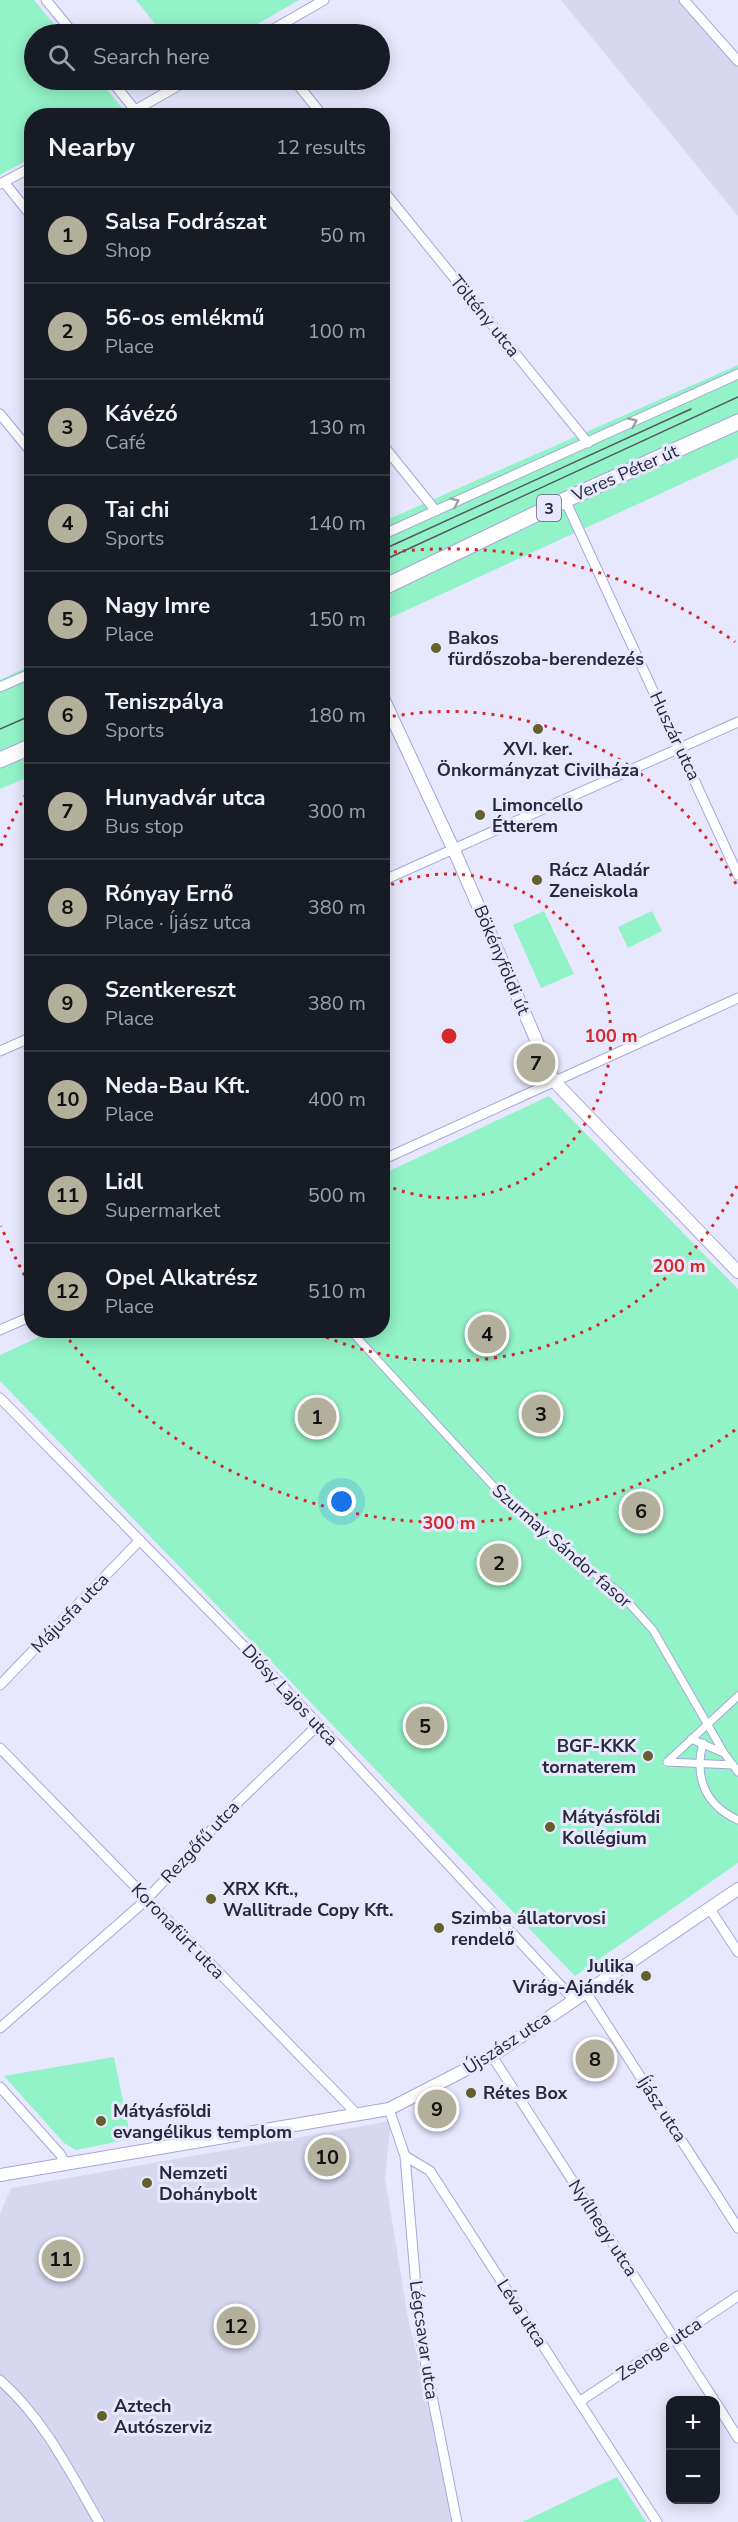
<!DOCTYPE html>
<html lang="en">
<head>
<meta charset="utf-8">
<style>
	:root { --surface:#171b24; --page:#20242c; --text:#f1f3f6; --muted:#9ea1a6; --line:#363941; --accent:#b2b09b }
	body { margin:0; font-family:"Nunito Sans",sans-serif; background:var(--page); color:var(--text) }
	.controls { position:absolute; right:18px; bottom:18px; display:grid; overflow:hidden; border-radius:12px; box-shadow:0 3px 15px #0003 }
	.controls button { width:54px; height:54px; display:grid; place-items:center; padding:0; border:0; border-bottom:2px solid var(--line); background:var(--surface); color:var(--text); font:30px sans-serif }
	.you { position:absolute; left:342px; top:1502px; width:21px; height:21px; margin:-15px; border:4px solid #fff; border-radius:50%; background:#1a73e8; box-shadow:0 0 0 9px #1a73e833 }
	.badge { display:grid; place-items:center; width:39px; height:39px; border-radius:50%; background:var(--accent); color:#111; font-size:20px; font-weight:700 }
	.pin { position:absolute; translate:-50% -50%; border:3px solid #fff; box-shadow:0 2px 6px #0006 }
	.list { margin:0; padding:0; list-style:none }
	h2 { display:flex; justify-content:space-between; align-items:center; height:78px; margin:0; padding:0 24px; font-size:26px }
	h2 small { font-size:20px; font-weight:400; color:var(--muted) }
	.list li { display:grid; grid-template-columns:39px 1fr auto; gap:18px; align-items:center; box-sizing:border-box; height:96px; padding:0 24px; border-top:2px solid var(--line) }
	.list b { display:block; font-size:22px; white-space:nowrap }
	.list p { margin:0; font-size:20px; white-space:nowrap; color:var(--muted) }
	.list em { font-size:20px; font-style:normal; color:var(--muted) }
	.icon { flex:none; width:33px; height:33px; fill:none; stroke:currentColor; stroke-width:2; stroke-linecap:round; stroke-linejoin:round }
	.map { position:relative; flex:none; width:738px; height:2522px; overflow:hidden }
	.search { position:absolute; background:var(--surface); box-shadow:0 3px 15px #0003; left:24px; top:24px; width:366px; height:66px; display:flex; align-items:center; gap:15px; box-sizing:border-box; padding:0 21px; border-radius:33px; color:var(--muted); font-size:22px }
	.panel { position:absolute; background:var(--surface); box-shadow:0 3px 15px #0003; left:24px; top:108px; width:366px; height:1230px; border-radius:24px }
	.map>svg:first-child { display:block }
	.built { fill:#d7d8f0 }
	.green { fill:#93f3c8 }
	.lines { fill:none; stroke-linecap:round; stroke-linejoin:round }
	.pedestrian-casing { stroke:#a6a7da; stroke-width:9 }
	.minor-casing { stroke:#a6a7da; stroke-width:11 }
	.tertiary-casing { stroke:#a6a7da; stroke-width:14 }
	.primary-casing { stroke:#a6a7da; stroke-width:17 }
	.pedestrian { stroke:#fff; stroke-width:7 }
	.minor { stroke:#fff; stroke-width:9 }
	.tertiary { stroke:#fff; stroke-width:12 }
	.primary { stroke:#fff; stroke-width:15 }
	.tram { stroke:#56566a; stroke-width:1.5 }
	.oneway { stroke:#9e9ea7 }
	.ring { fill:none; stroke:#d62828; stroke-width:3; stroke-dasharray:3 6 }
	.poi-dot { fill:#655f2c; stroke:#e7e8fe; stroke-width:2 }
	.labels { text-anchor:middle; stroke-width:6; stroke-linejoin:round; paint-order:stroke }
	.shield { fill:#e7e8fe; stroke:#616276; stroke-width:1.5 }
	.shield-label { font-size:16px; font-weight:bold; fill:#28283c }
	.street-label { font-size:18px; fill:#28283c; stroke:#e7e8fe }
	.poi-label { font-size:18px; font-weight:bold; fill:#28283c; stroke:#e7e8fe; text-anchor:start }
	.centre { fill:#d62828; stroke:#e7e8fe; stroke-width:3 }
	.ring-label { font-size:18px; text-anchor:middle; font-weight:bold; fill:#d62828; stroke:#e7e8fe; stroke-width:6; stroke-linejoin:round; paint-order:stroke }
</style>
</head>
<body>
<div class="map">
<svg width="738" height="2522" viewBox="0 0 738 2522">
	<rect width="100%" height="100%" fill="#e7e8fe"/>
	<path class="built" d="M561 0H685L738 63V216Z
		M391 2121 385 2178 408 2318 431 2411 451 2522H0V2214L11 2188Z"/>
	<path class="green" d="M0 0H34L62 34H34V80H99L122 108 109 115 32 116 31 158 0 175Z
		M136 0H299L240 34H163Z
		M738 365V458L383 621 382 522Z
		M31 665V776L0 789V680Z
		M544 911 574 974 541 988 513 925Z
		M652 911 662 931 628 948 618 927Z
		M549 1096 738 1289V1863L575 1976 0 1381V1355L52 1331 382 1330 383 1174Z
		M114 2057 131 2139 76 2150 64 2143 4 2076Z
		M617 2477 646 2522H522Z"/>
	<g class="lines">
		<defs>
			<path id="pedestrian" d="M350 1330 508 1502 543 1528 583 1565 619 1592 653 1630 724 1753 691 1739
				M703 1743C694 1777 705 1805 738 1820
				M724 1753 738 1772
				M667 1762 738 1696
				M667 1762 733 1765"/>
			<path id="minor" d="M46 0 74 34
				M684 0 738 61
				M265 34 324 0
				M111 80 135 110
				M294 80 323 116
				M125 116 188 80
				M4 182 32 217
				M0 184 32 167
				M382 189 588 443
				M0 414 32 453
				M382 444 436 511
				M565 500 738 875
				M382 535 738 374
				M0 687 32 673
				M382 881 738 722
				M0 1051 32 1037
				M382 1160 738 998
				M0 1330 32 1316
				M0 1398 277 1680 573 1999
				M0 1685 140 1540
				M0 1748 356 2113
				M710 1909 738 1952
				M585 1991 738 2228
				M0 2028 146 1900 231 1809 318 1725
				M492 2056 714 2400
				M0 2087 60 2154 66 2164
				M389 2109 405 2156 430 2171 657 2522
				M405 2156 420 2335 457 2522
				M0 2380C44 2419 70 2472 99 2522
				M579 2402 738 2296
				M716 2403 738 2438"/>
			<path id="tertiary" d="M382 696 457 857 554 1081 738 1272
				M0 2175 389 2109 492 2056 738 1889"/>
			<path id="primary" d="M382 588 565 500 738 422
				M0 760 32 746"/>
		</defs>
		<use href="#pedestrian" class="pedestrian-casing"/>
		<use href="#minor" class="minor-casing"/>
		<use href="#tertiary" class="tertiary-casing"/>
		<use href="#primary" class="primary-casing"/>
		<use href="#pedestrian" class="pedestrian"/>
		<use href="#minor" class="minor"/>
		<use href="#tertiary" class="tertiary"/>
		<use href="#primary" class="primary"/>
		<path class="tram" d="M382 550 691 409
			M382 561 738 397
			M0 729 32 715"/>
	</g>
	<defs><path id="oneway-chevron" d="M-2-3.5L2.5 0L-2 3.5" fill="none" stroke-width="1.6" stroke-linecap="round" stroke-linejoin="round" transform="scale(1.5)"/></defs>
	<g class="oneway">
		<use href="#oneway-chevron" transform="translate(633 422) rotate(-25)"/>
		<use href="#oneway-chevron" transform="translate(455 502) rotate(-24)"/>
	</g>
	<g class="ring">
		<path d="M383 888A162 162 0 1 1 383 1184"/>
		<path d="M737 1186A325 325 0 0 1 312 1331M384 718A325 325 0 0 1 737 886"/>
		<path d="M735 1430A487 487 0 0 1 63 1332M29 1283A487 487 0 0 1 1 1226M1 846A487 487 0 0 1 29 789M385 553A487 487 0 0 1 735 642"/>
	</g>
	<g class="poi-dot">
		<circle cx="436" cy="648" r="6"/>
		<circle cx="538" cy="729" r="6"/>
		<circle cx="480" cy="815" r="6"/>
		<circle cx="537" cy="880" r="6"/>
		<circle cx="648" cy="1756" r="6"/>
		<circle cx="550" cy="1827" r="6"/>
		<circle cx="211" cy="1899" r="6"/>
		<circle cx="439" cy="1928" r="6"/>
		<circle cx="646" cy="1976" r="6"/>
		<circle cx="471" cy="2093" r="6"/>
		<circle cx="101" cy="2121" r="6"/>
		<circle cx="147" cy="2183" r="6"/>
		<circle cx="102" cy="2416" r="6"/>
	</g>
	<g class="labels">
		<rect class="shield" x="537" y="495" width="24" height="26" rx="4.5"/>
		<g class="shield-label">
			<text x="549" y="514">3</text>
		</g>
		<g class="street-label">
			<text transform="translate(485 316) rotate(51)" y="6">Töltény utca</text>
			<text transform="translate(625 473) rotate(-24)" y="6">Veres Péter út</text>
			<text transform="translate(675 736) rotate(65)" y="6">Huszár utca</text>
			<text transform="translate(502 960) rotate(67)" y="6">Bökényföldi út</text>
			<text transform="translate(562 1546) rotate(41)" y="6">Szurmay Sándor fasor</text>
			<text transform="translate(70 1613) rotate(-46)" y="6">Májusfa utca</text>
			<text transform="translate(290 1695) rotate(47)" y="6">Diósy Lajos utca</text>
			<text transform="translate(200 1842) rotate(-47)" y="6">Rezgőfű utca</text>
			<text transform="translate(178 1931) rotate(46)" y="6">Koronafürt utca</text>
			<text transform="translate(507 2043) rotate(-33)" y="6">Újszász utca</text>
			<text transform="translate(662 2109) rotate(57)" y="6">Íjász utca</text>
			<text transform="translate(603 2228) rotate(57)" y="6">Nyílhegy utca</text>
			<text transform="translate(522 2313) rotate(57)" y="6">Léva utca</text>
			<text transform="translate(424 2340) rotate(82)" y="6">Légcsavar utca</text>
			<text transform="translate(659 2349) rotate(-34)" y="6">Zsenge utca</text>
		</g>
		<g class="poi-label">
			<text x="448" y="644">Bakos<tspan x="448" dy="21">fürdőszoba-berendezés</tspan></text>
			<text x="538" y="755" text-anchor="middle">XVI. ker.<tspan x="538" dy="21">Önkormányzat Civilháza</tspan></text>
			<text x="492" y="811">Limoncello<tspan x="492" dy="21">Étterem</tspan></text>
			<text x="549" y="876">Rácz Aladár<tspan x="549" dy="21">Zeneiskola</tspan></text>
			<text x="636" y="1752" text-anchor="end">BGF-KKK<tspan x="636" dy="21">tornaterem</tspan></text>
			<text x="562" y="1823">Mátyásföldi<tspan x="562" dy="21">Kollégium</tspan></text>
			<text x="223" y="1895">XRX Kft.,<tspan x="223" dy="21">Wallitrade Copy Kft.</tspan></text>
			<text x="451" y="1924">Szimba állatorvosi<tspan x="451" dy="21">rendelő</tspan></text>
			<text x="634" y="1972" text-anchor="end">Julika<tspan x="634" dy="21">Virág-Ajándék</tspan></text>
			<text x="483" y="2099">Rétes Box</text>
			<text x="113" y="2117">Mátyásföldi<tspan x="113" dy="21">evangélikus templom</tspan></text>
			<text x="159" y="2179">Nemzeti<tspan x="159" dy="21">Dohánybolt</tspan></text>
			<text x="114" y="2412">Aztech<tspan x="114" dy="21">Autószerviz</tspan></text>
		</g>
	</g>
	<circle cx="449" cy="1036" r="9" class="centre"/>
	<g class="ring-label">
		<text x="611" y="1042">100 m</text>
		<text x="679" y="1272">200 m</text>
		<text x="449" y="1529">300 m</text>
	</g>
</svg>
<div class="controls">
<button>+</button>
<button>−</button>
</div>
<div class="you"></div>
<div class="pin badge" style="left:317px;top:1417px">1</div>
<div class="pin badge" style="left:499px;top:1563px">2</div>
<div class="pin badge" style="left:541px;top:1414px">3</div>
<div class="pin badge" style="left:487px;top:1334px">4</div>
<div class="pin badge" style="left:425px;top:1726px">5</div>
<div class="pin badge" style="left:641px;top:1511px">6</div>
<div class="pin badge" style="left:536px;top:1063px">7</div>
<div class="pin badge" style="left:595px;top:2059px">8</div>
<div class="pin badge" style="left:437px;top:2109px">9</div>
<div class="pin badge" style="left:327px;top:2157px">10</div>
<div class="pin badge" style="left:61px;top:2259px">11</div>
<div class="pin badge" style="left:236px;top:2326px">12</div>
<div class="search"><svg class="icon" aria-label="search" viewBox="0 0 24 24"><circle cx="10" cy="10" r="6"/><path d="M15 15l6 6"/></svg>Search here</div>
<section class="panel">
<h2>Nearby<small>12 results</small></h2>
<ul class="list">
<li><span class="badge">1</span><div><b>Salsa Fodrászat</b><p>Shop</p></div><em>50 m</em></li>
<li><span class="badge">2</span><div><b>56-os emlékmű</b><p>Place</p></div><em>100 m</em></li>
<li><span class="badge">3</span><div><b>Kávézó</b><p>Café</p></div><em>130 m</em></li>
<li><span class="badge">4</span><div><b>Tai chi</b><p>Sports</p></div><em>140 m</em></li>
<li><span class="badge">5</span><div><b>Nagy Imre</b><p>Place</p></div><em>150 m</em></li>
<li><span class="badge">6</span><div><b>Teniszpálya</b><p>Sports</p></div><em>180 m</em></li>
<li><span class="badge">7</span><div><b>Hunyadvár utca</b><p>Bus stop</p></div><em>300 m</em></li>
<li><span class="badge">8</span><div><b>Rónyay Ernő</b><p>Place · Íjász utca</p></div><em>380 m</em></li>
<li><span class="badge">9</span><div><b>Szentkereszt</b><p>Place</p></div><em>380 m</em></li>
<li><span class="badge">10</span><div><b>Neda-Bau Kft.</b><p>Place</p></div><em>400 m</em></li>
<li><span class="badge">11</span><div><b>Lidl</b><p>Supermarket</p></div><em>500 m</em></li>
<li><span class="badge">12</span><div><b>Opel Alkatrész</b><p>Place</p></div><em>510 m</em></li>
</ul>
</section>
</div>
</body>
</html>
